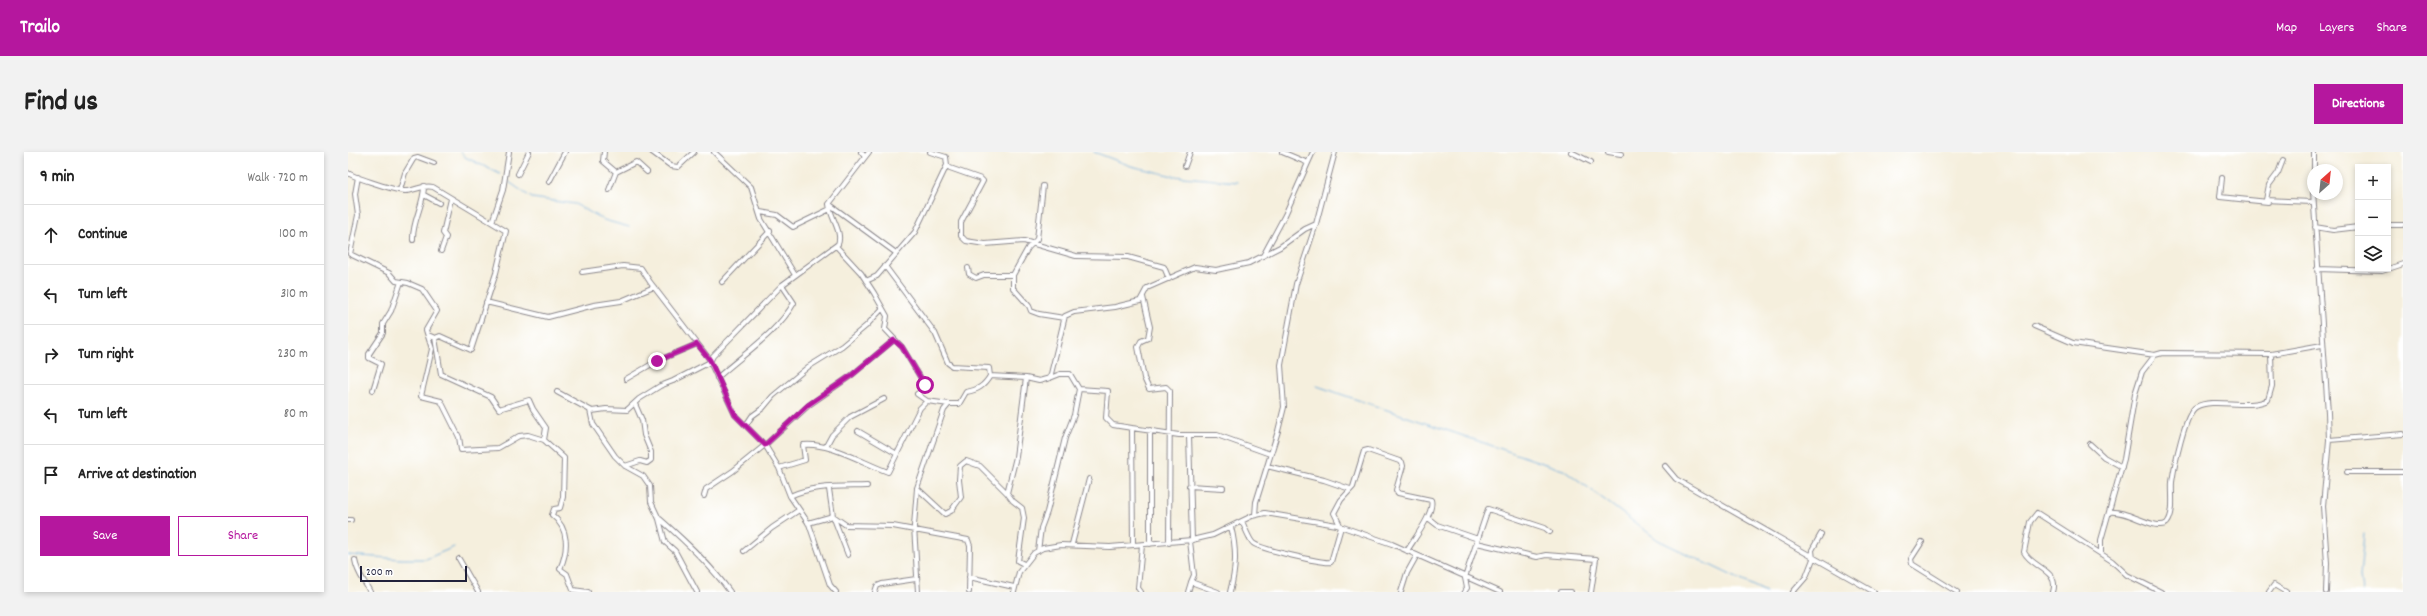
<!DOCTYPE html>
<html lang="en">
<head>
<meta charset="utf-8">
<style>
	:root { --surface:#fff; --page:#f2f2f2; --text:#222; --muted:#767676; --line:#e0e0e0; --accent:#b5179e }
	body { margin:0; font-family:Dekko,sans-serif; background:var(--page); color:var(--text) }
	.controls { position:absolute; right:12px; top:12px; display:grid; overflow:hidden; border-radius:0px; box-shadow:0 2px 6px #0003 }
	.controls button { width:36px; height:36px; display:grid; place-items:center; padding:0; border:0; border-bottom:1px solid var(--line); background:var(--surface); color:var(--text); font:20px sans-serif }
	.compass { position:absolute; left:1959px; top:12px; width:36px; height:36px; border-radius:50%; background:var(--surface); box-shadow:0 2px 6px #0003; rotate:27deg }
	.scale { position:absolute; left:12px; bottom:10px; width:107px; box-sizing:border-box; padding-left:4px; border:2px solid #22223b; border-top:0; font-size:11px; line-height:14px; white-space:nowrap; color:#22223b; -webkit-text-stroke:3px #fff; paint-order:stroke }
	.stop { position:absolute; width:12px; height:12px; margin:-9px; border:3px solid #b5179e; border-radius:50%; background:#fff }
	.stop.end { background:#b5179e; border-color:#fff; box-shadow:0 1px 4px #0008 }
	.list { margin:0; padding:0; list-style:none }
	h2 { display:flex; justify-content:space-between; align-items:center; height:52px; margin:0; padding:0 16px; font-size:17px }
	h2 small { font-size:13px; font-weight:400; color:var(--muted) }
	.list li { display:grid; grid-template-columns:26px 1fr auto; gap:12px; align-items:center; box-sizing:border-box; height:60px; padding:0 16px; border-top:1px solid var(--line) }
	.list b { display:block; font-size:15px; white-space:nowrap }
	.list em { font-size:13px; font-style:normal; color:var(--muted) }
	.actions { display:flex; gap:8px; padding:12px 16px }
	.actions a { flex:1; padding:9px 0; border:1px solid var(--accent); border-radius:0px; text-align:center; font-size:14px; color:var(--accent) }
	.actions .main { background:var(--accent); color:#fff }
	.icon { flex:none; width:22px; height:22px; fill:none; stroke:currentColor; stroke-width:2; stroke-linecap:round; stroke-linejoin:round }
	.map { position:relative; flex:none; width:2055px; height:440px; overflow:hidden; border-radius:0px }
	header { display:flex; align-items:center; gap:24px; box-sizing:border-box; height:56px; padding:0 20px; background:var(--accent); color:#fff }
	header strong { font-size:19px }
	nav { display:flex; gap:22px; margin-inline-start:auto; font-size:14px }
	.intro { display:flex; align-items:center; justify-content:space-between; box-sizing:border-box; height:96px; padding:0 24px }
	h1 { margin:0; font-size:28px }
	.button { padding:10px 18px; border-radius:0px; background:var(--accent); color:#fff; font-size:14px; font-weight:700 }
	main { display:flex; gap:24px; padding:0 24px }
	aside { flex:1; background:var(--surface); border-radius:0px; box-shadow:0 2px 6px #0003 }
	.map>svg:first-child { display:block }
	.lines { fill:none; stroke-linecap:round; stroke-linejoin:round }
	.stream { stroke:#66a7da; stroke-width:1 }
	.street-casing { stroke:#8c888c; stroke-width:6 }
	.street { stroke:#fff; stroke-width:4 }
	.route { stroke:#b5179e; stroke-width:5 }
</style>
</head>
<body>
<header>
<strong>Trailo</strong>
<nav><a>Map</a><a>Layers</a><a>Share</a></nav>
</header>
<div class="intro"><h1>Find us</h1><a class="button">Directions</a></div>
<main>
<aside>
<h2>9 min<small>Walk · 720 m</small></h2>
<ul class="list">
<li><svg class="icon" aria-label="ahead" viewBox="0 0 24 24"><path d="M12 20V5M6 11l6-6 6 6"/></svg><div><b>Continue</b></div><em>100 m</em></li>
<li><svg class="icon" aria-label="left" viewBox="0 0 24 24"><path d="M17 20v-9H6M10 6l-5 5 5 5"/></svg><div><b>Turn left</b></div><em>310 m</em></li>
<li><svg class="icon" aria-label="right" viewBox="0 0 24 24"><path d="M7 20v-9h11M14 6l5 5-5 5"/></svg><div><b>Turn right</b></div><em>230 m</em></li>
<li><svg class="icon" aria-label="left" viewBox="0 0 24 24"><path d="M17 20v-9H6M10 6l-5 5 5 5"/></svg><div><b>Turn left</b></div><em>80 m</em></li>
<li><svg class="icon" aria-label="arrive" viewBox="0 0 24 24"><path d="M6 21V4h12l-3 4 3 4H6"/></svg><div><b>Arrive at destination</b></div></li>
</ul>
<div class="actions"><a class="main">Save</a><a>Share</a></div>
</aside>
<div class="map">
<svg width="2055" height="440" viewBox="0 0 2055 440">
	<rect width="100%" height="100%" fill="#fff"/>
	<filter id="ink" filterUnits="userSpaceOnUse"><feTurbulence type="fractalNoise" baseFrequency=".025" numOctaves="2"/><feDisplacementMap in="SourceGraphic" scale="8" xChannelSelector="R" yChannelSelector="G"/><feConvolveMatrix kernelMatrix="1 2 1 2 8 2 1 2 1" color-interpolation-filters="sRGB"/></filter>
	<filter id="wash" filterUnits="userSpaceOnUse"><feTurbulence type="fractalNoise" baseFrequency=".012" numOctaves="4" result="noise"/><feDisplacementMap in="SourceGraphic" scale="16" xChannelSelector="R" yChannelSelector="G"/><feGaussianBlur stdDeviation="0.9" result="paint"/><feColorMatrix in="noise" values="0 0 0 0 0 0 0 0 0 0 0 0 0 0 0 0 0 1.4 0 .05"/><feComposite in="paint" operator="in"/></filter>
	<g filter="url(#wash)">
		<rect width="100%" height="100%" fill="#f5efdd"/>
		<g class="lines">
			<path class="stream" d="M113 0 117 5 152 22
				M746 0 783 14 825 24 889 30
				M161 30 184 46 227 52 256 68 281 75
				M969 234 1218 319 1310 388 1418 440
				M0 403 53 407H78L106 395
				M2014 440 2012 424 2016 382"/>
		</g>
	</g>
	<g filter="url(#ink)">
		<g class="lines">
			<defs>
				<path id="street" d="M256 0 255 9 268 20 261 38
					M304 0 323 14 330 15 346 0
					M366 0 403 35 413 67 447 123
					M513 0 517 5
					M582 0 598 5 599 13 602 16 633 27 635 29 613 70V84L618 89 637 92 676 89 728 104 780 105 816 115 821 127
					M934 0 960 11 965 0
					M1223 0 1243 10
					M1260 0 1273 2
					M1935 8 1930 21 1921 33 1918 48 1965 50
					M837 14 842 0
					M1966 18V0
					M268 20 288 10 299 20
					M0 21C8 26 49 39 57 39 67 39 75 32 85 35L158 79 148 121 123 198 92 184 87 186
					M170 22 181 0
					M10 25 7 42 10 63 2 102 41 121 48 129 60 131 74 137 89 159 78 178 84 197 73 244 93 249 111 285 113 298 150 296 171 284 180 283 196 288
					M1874 26 1872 45 1920 50
					M201 30 217 0
					M52 38 57 21 66 6 70 5 86 11
					M1965 39 1980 261 1981 288 1975 354 1979 411 1978 440
					M76 43 91 51
					M481 52 548 101
					M412 60 429 63 445 75 482 57
					M144 70 155 38 161 0
					M2040 73H2055
					M1967 75 1985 78 2010 75
					M65 88C64 69 76 53 76 34
					M488 94 513 121 526 141 539 164 537 177 554 195 577 233 576 237 569 242 579 249
					M93 99 98 85 95 81 103 47
					M915 104 937 63 960 11
					M537 114 587 181 600 211 604 214 641 216 642 224
					M620 116 621 122 628 126 636 123H665L680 96 689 87 695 34
					M1969 117 2034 119 2055 112
					M234 120 275 114 293 116 302 130 362 208
					M665 123V136L681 154 683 159 691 162 716 166
					M518 129 529 124 567 80 599 13
					M374 130 422 79
					M795 145 802 175 800 186 793 189 790 195 796 226 801 237 818 235 822 239 821 391
					M138 150 200 165 246 153 273 149 306 135
					M1686 174 1725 191 1807 203
					M80 183 87 186 93 222 143 245 151 257 181 248 185 257 198 276 196 288 216 306 215 345 212 356 206 357 204 363C222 377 220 399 212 417L219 422 225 438 240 440
					M369 226C394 203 429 181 446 151L434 133
					M278 227 309 209 349 192
					M731 237 760 239 758 266 765 273 784 276
					M25 238 33 212 21 206V202L35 181V172L43 159 53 130
					M209 240 244 259 258 257 279 258 291 247 312 234 325 229 362 210
					M242 258 245 272 267 304 277 314 295 324 302 334 303 350 311 367 317 390 327 399 349 440
					M398 273 404 264 415 256 425 244 460 215 494 194 518 174 534 157
					M510 279 549 302
					M841 283 844 388
					M1981 288 2055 282
					M1742 292 1756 305 1774 315
					M478 294 484 283 502 265 536 247
					M277 314 292 309 299 311 303 308V300L296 283 294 268 287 252
					M919 314 976 328 1002 337
					M1317 314 1328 327 1526 440
					M431 316 457 308 455 293C481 290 515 311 540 320L572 256 579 249 601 252
					M1999 320H2055
					M841 334 875 336
					M569 336 597 362 603 359 613 345 611 328 612 314 618 309 632 314 659 341
					M481 337 485 364 500 403
					M356 344 358 337 385 319 417 293 461 253 504 223 546 188
					M442 344C464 333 495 335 519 334
					M1761 360C1779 357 1808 380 1819 371 1827 361 1823 341 1824 330 1826 316 1837 261 1848 255 1866 245 1900 258 1920 248L1924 234 1923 202
					M907 363 908 350 930 279 936 255 933 213 948 132 968 72 987 0
					M1080 366 1089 373 1130 387
					M312 367C337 389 363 413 382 440
					M0 368H3
					M894 369C896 374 902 388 905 391 912 397 976 412 983 410L993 375 986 361 993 348 1005 335 1016 299 1020 298 1054 310 1055 314 1048 338 1050 341 1083 348C1087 360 1066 387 1059 399
					M460 371 485 364 498 373 545 374 620 388 622 394 621 440
					M842 389 846 423 843 430 870 440
					M1574 390 1563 407 1564 412 1609 440
					M1129 391 1189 405 1198 403 1248 407 1243 440
					M724 392 741 327
					M802 392V278
					M785 393 784 276 831 283H869L922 302
					M396 399 424 376 451 358
					M690 399 693 376 699 360 717 286 726 263 731 237 722 222H712L702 226
					M1753 402V388L1776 307 1787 242 1794 220 1807 203 1814 201 1923 202 1974 193
					M111 407 130 440
					M7 408C9 421 16 428 22 440
					M676 412 670 409 676 366 674 356 665 349 659 341 668 305 678 226 691 229 702 226 717 164 726 160 767 155 792 149 799 136 847 115 868 118 901 111 932 95 957 77 968 72
					M621 425 666 435
					M488 440 482 433 461 372 442 344 431 316 417 293 387 263 362 210 365 204 434 133 490 92C495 80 482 65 481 52L521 0
					M527 440 529 434 534 432 568 427
					M570 440 566 374 569 336 596 258 601 252H611L618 240C630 238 636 234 642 224L678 226
					M666 440 671 420 686 401 695 396 713 393 762 395 844 388 865 383 904 364 917 361 989 373 1044 392 1152 440
					M793 440 790 436 794 393
					M840 440 843 430
					M882 440C888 417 889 398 883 375
					M1053 440 1059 421 1069 403
					M1116 440 1119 436 1117 426 1120 416 1140 357 1197 376 1202 380
					M1213 440H1223
					M1445 440 1458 425 1465 407 1464 398 1473 382
					M1705 440C1712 418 1684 416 1676 400L1682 370 1689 361 1764 409 1779 423 1813 440
					M1921 440 1926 433 1938 440"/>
			</defs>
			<use href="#street" class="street-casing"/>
			<use href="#street" class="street"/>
		</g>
	</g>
	<g class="lines" filter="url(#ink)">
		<path class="route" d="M309 209 349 192 362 208 387 263 417 293 460 253 504 223 546 188 554 195 577 233"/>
	</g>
</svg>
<div class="controls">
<button>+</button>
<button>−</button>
<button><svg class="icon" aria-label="layers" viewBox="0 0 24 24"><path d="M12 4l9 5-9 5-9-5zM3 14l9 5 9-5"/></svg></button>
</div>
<svg class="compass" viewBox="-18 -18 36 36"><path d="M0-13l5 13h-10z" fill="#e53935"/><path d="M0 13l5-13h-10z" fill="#767676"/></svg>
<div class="scale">200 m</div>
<div class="stop" style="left:577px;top:233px"></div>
<div class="stop end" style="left:309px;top:209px"></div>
</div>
</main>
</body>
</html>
